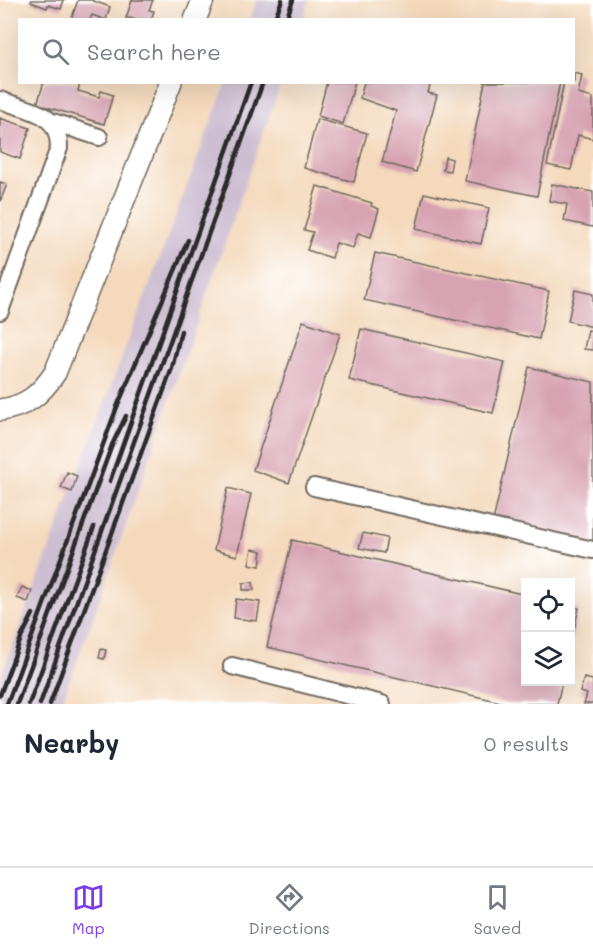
<!DOCTYPE html>
<html lang="en">
<head>
<meta charset="utf-8">
<style>
	:root { --surface:#fff; --page:#f2f2f3; --text:#1f2937; --muted:#747a83; --line:#e0e1e3; --accent:#7c3aed }
	body { margin:0; font-family:Mali,sans-serif; background:var(--page); color:var(--text) }
	.controls { position:absolute; right:18px; bottom:18px; display:grid; overflow:hidden; border-radius:0px; box-shadow:0 6px 24px #0002 }
	.controls button { width:54px; height:54px; display:grid; place-items:center; padding:0; border:0; border-bottom:2px solid var(--line); background:var(--surface); color:var(--text); font:30px sans-serif }
	.list { margin:0; padding:0; list-style:none }
	h2 { display:flex; justify-content:space-between; align-items:center; height:78px; margin:0; padding:0 24px; font-size:26px }
	h2 small { font-size:20px; font-weight:400; color:var(--muted) }
	.icon { flex:none; width:33px; height:33px; fill:none; stroke:currentColor; stroke-width:2; stroke-linecap:round; stroke-linejoin:round }
	.map { position:relative; flex:none; width:593px; height:704px; overflow:hidden }
	.search { position:absolute; background:var(--surface); box-shadow:0 6px 24px #0002; left:18px; right:18px; top:18px; height:66px; display:flex; align-items:center; gap:15px; box-sizing:border-box; padding:0 21px; border-radius:0px; color:var(--muted); font-size:22px }
	.sheet { height:162px; background:var(--surface) }
	nav { display:flex; justify-content:space-around; align-items:center; box-sizing:border-box; height:84px; border-top:2px solid var(--line); background:var(--surface); font-size:16px; color:var(--muted) }
	nav a { display:grid; justify-items:center; gap:3px }
	nav .on { color:var(--accent) }
	.map>svg:first-child { display:block }
	.industrial { fill:#cebed2 }
	.building { fill:#d7a3b2 }
	.lines { fill:none; stroke-linecap:round; stroke-linejoin:round }
	.minor-casing { stroke:#71685e; stroke-width:20 }
	.major-casing { stroke:#71685e; stroke-width:24 }
	.minor { stroke:#fff; stroke-width:16 }
	.major { stroke:#fff; stroke-width:21 }
	.rail { stroke:#2b2b2b; stroke-width:4.5 }
</style>
</head>
<body>
<div class="map">
<svg width="593" height="704" viewBox="0 0 593 704">
	<rect width="100%" height="100%" fill="#fff"/>
	<filter id="ink" filterUnits="userSpaceOnUse"><feTurbulence type="fractalNoise" baseFrequency=".0167" numOctaves="2"/><feDisplacementMap in="SourceGraphic" scale="12" xChannelSelector="R" yChannelSelector="G"/><feConvolveMatrix kernelMatrix="1 2 1 2 8 2 1 2 1" color-interpolation-filters="sRGB"/></filter>
	<filter id="wash" filterUnits="userSpaceOnUse"><feTurbulence type="fractalNoise" baseFrequency=".008" numOctaves="4" result="noise"/><feDisplacementMap in="SourceGraphic" scale="24" xChannelSelector="R" yChannelSelector="G"/><feGaussianBlur stdDeviation="1.35" result="paint"/><feColorMatrix in="noise" values="0 0 0 0 0 0 0 0 0 0 0 0 0 0 0 0 0 1.4 0 .05"/><feComposite in="paint" operator="in"/></filter>
	<g filter="url(#wash)">
		<rect width="100%" height="100%" fill="#f4d9bc"/>
		<path class="industrial" d="M257 0H309L303 19H250Z
			M226 83H281L104 587 61 704H0V679Z"/>
		<g id="blocks">
			<path class="building" d="M31 0H64L61 9 48 5 47 8 31 2Z
				M78 0H91L110 7 106 20 92 15 90 20H71Z
				M132 0H153L149 10 154 11 151 20 126 18Z
				M574 73 582 75 578 94 593 98V139L578 135 571 170 547 165 564 82H574Z
				M44 82H75L80 84 78 91 99 97 101 91 113 95 104 124 37 104Z
				M327 82H355L343 124 318 116Z
				M364 82H431L428 93 437 95 416 172 382 162 396 111 360 98Z
				M485 82H560L537 196 465 181Z
				M0 118 30 128 20 159 0 152Z
				M317 119 367 133 354 182 304 168Z
				M445 157 452 159 450 171 443 170Z
				M0 182 7 184 0 202Z
				M552 184 593 192V227L564 221 567 204 549 201Z
				M317 186 372 203 371 206 379 209 371 237 358 233 353 248 336 243 332 258 307 250 313 232 304 230Z
				M424 193 489 208 481 244 416 229Z
				M375 253 549 291 539 339 364 300Z
				M575 290 593 294V327L568 321Z
				M303 321 340 334 289 483 253 470Z
				M361 329 505 362 493 413 349 380Z
				M588 330 593 331V350L584 349Z
				M529 367 593 382V545L493 521Z
				M67 472 77 476 72 492 61 488Z
				M228 488 251 494 237 556 214 550Z
				M363 533 387 538 384 553 359 548Z
				M292 540 526 595V682H562L557 704H509L267 647Z
				M252 549 262 551 260 566 249 564Z
				M253 582 254 590H243V583Z
				M22 587 32 591 28 602 17 598Z
				M236 599 260 602 257 621 234 618Z
				M570 606 579 608 571 642H570Z
				M101 649 106 650 104 659 99 658Z
				M584 678 593 680V704H584L587 694 580 692Z"/>
		</g>
	</g>
	<g filter="url(#ink)">
		<use href="#blocks" fill-opacity="0" stroke="#71685e" stroke-width="1.5"/>
		<g class="lines">
			<defs>
				<path id="minor" d="M0 100C29 111 59 111 59 148L0 311
					M53 122 99 137
					M314 487 593 550
					M232 666 382 704"/>
				<path id="major" d="M195 20 203 0
					M0 410C26 407 41 394 55 373L171 82"/>
			</defs>
			<use href="#minor" class="minor-casing"/>
			<use href="#major" class="major-casing"/>
			<use href="#minor" class="minor"/>
			<use href="#major" class="major"/>
			<path class="rail" d="M274 20 282 0
				M286 20 293 0
				M110 481 251 82
				M0 695 21 638 33 614
				M7 704 117 407 188 240
				M17 704 112 445 126 416
				M29 704 94 527
				M40 704 263 82
				M50 704 172 368 181 331"/>
		</g>
	</g>
</svg>
<div class="controls">
<button><svg class="icon" aria-label="locate" viewBox="0 0 24 24"><circle cx="12" cy="12" r="6"/><path d="M12 2v4M12 18v4M2 12h4M18 12h4"/></svg></button>
<button><svg class="icon" aria-label="layers" viewBox="0 0 24 24"><path d="M12 4l9 5-9 5-9-5zM3 14l9 5 9-5"/></svg></button>
</div>
<div class="search"><svg class="icon" aria-label="search" viewBox="0 0 24 24"><circle cx="10" cy="10" r="6"/><path d="M15 15l6 6"/></svg>Search here</div>
</div>
<section class="sheet">
<h2>Nearby<small>0 results</small></h2>
<ul class="list">
</ul>
</section>
<nav>
<a class="on"><svg class="icon" aria-label="map" viewBox="0 0 24 24"><path d="M3 6l6-2 6 2 6-2v14l-6 2-6-2-6 2zM9 4v14M15 6v14"/></svg>Map</a>
<a><svg class="icon" aria-label="directions" viewBox="0 0 24 24"><path d="M12 3l9 9-9 9-9-9zM9 14v-3h6M13 9l2 2-2 2"/></svg>Directions</a>
<a><svg class="icon" aria-label="saved" viewBox="0 0 24 24"><path d="M7 4h10v16l-5-4-5 4z"/></svg>Saved</a>
</nav>
</body>
</html>
